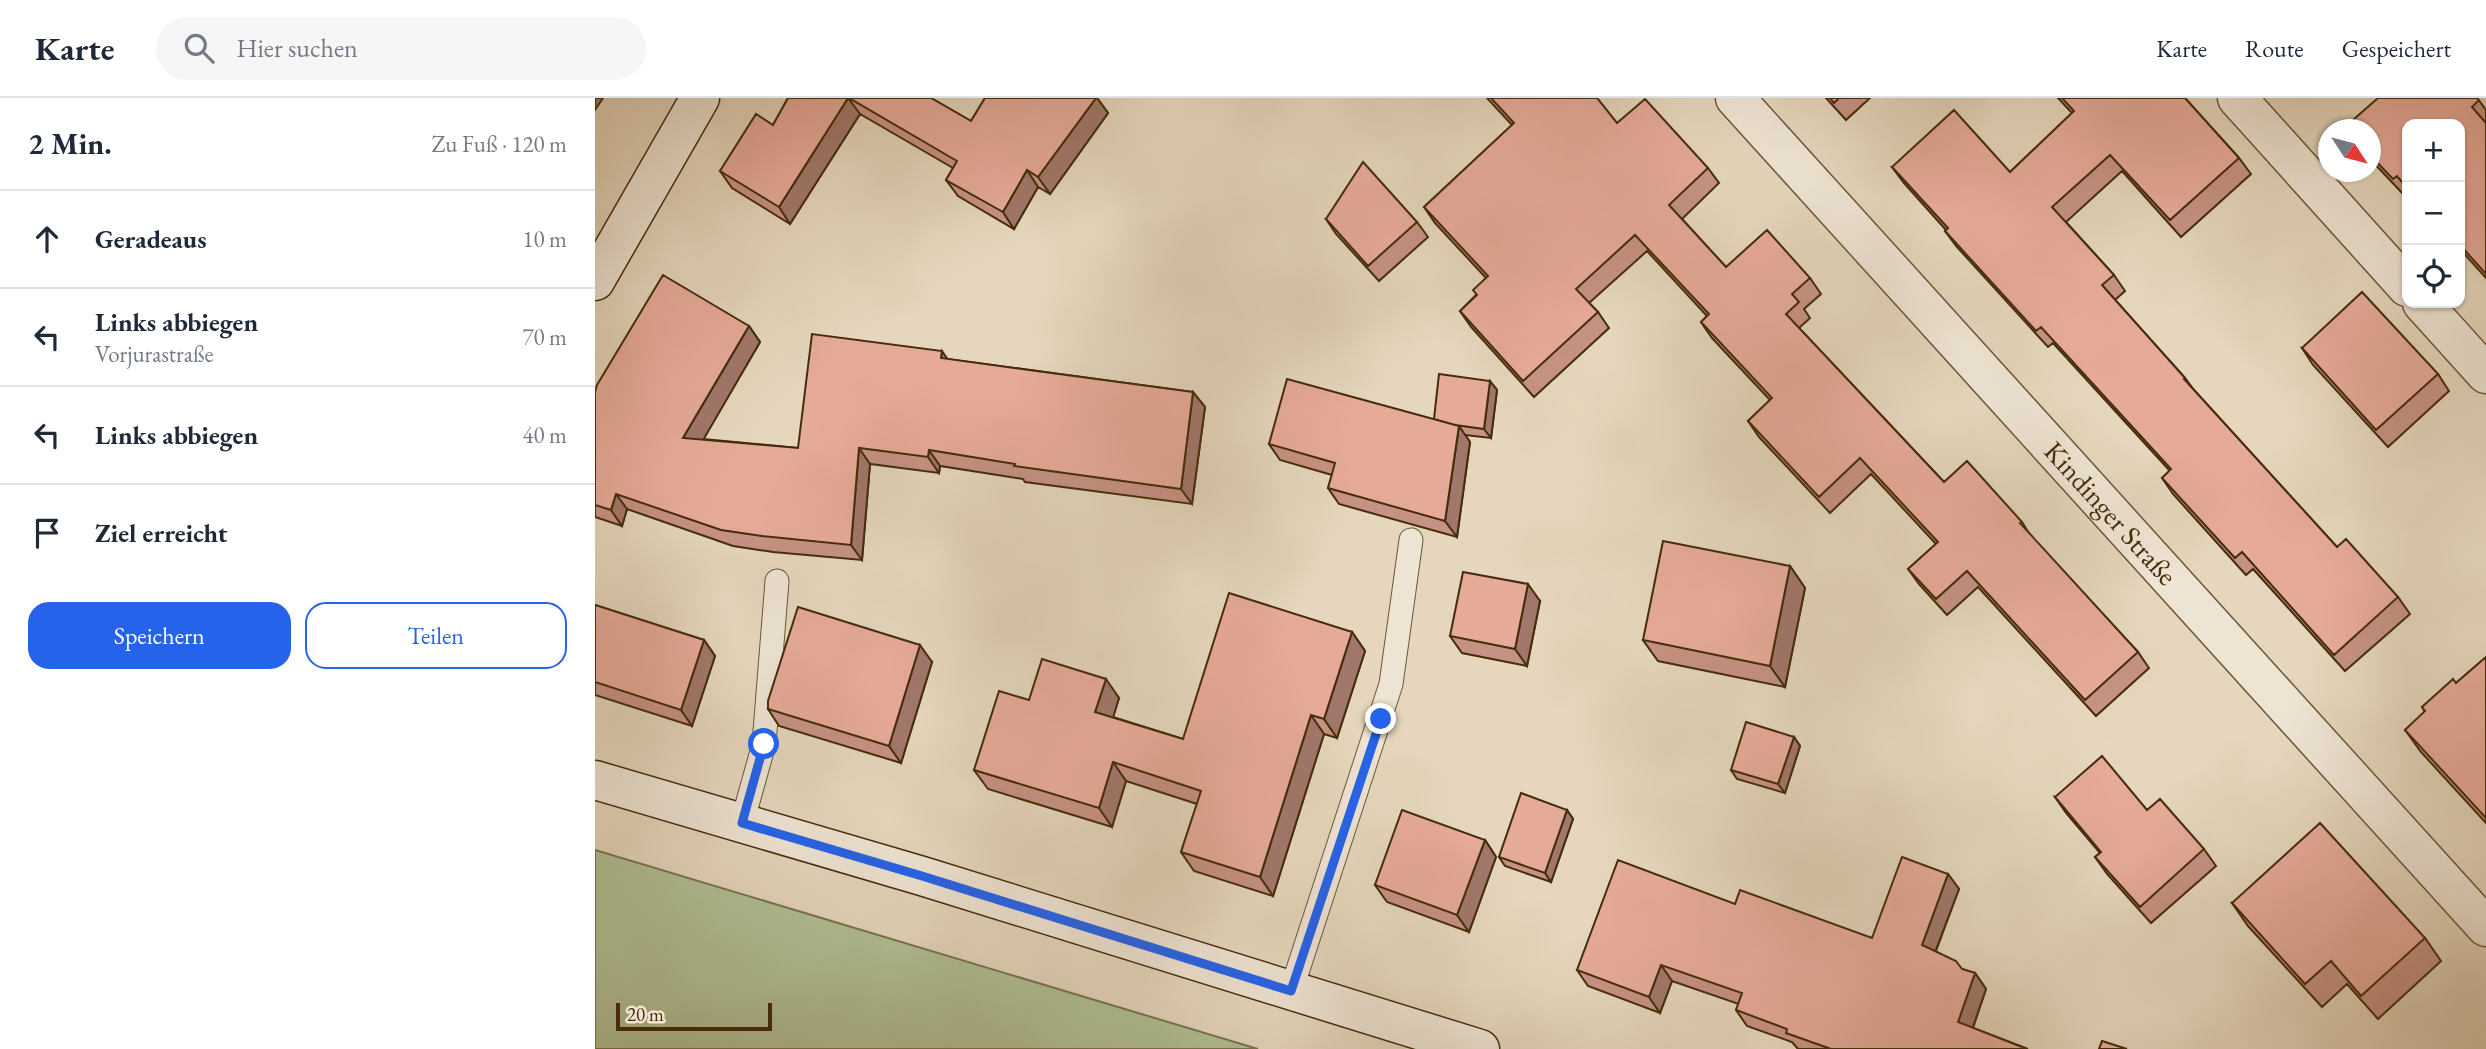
<!DOCTYPE html>
<html lang="de">
<head>
<meta charset="utf-8">
<style>
	:root { --surface:#fff; --page:#f6f6f7; --text:#1f2937; --muted:#747a83; --line:#e0e1e3; --accent:#2563eb }
	body { margin:0; font-family:"EB Garamond",serif; background:var(--page); color:var(--text) }
	.controls { position:absolute; right:21px; top:21px; display:grid; overflow:hidden; border-radius:14px; box-shadow:0 2px 5px #0004 }
	.controls button { width:63px; height:63px; display:grid; place-items:center; padding:0; border:0; border-bottom:2px solid var(--line); background:var(--surface); color:var(--text); font:35px sans-serif }
	.compass { position:absolute; left:1723px; top:21px; width:63px; height:63px; border-radius:50%; background:var(--surface); box-shadow:0 2px 5px #0004; rotate:126deg }
	.scale { position:absolute; left:21px; bottom:18px; width:156px; box-sizing:border-box; padding-left:7px; border:4px solid #452c0a; border-top:0; font-size:19px; line-height:24px; white-space:nowrap; color:#452c0a; -webkit-text-stroke:5px #eee4d4; paint-order:stroke }
	.stop { position:absolute; width:21px; height:21px; margin:-16px; border:5px solid #2563eb; border-radius:50%; background:#fff }
	.stop.end { background:#2563eb; border-color:#fff; box-shadow:0 2px 7px #0008 }
	.list { margin:0; padding:0; list-style:none }
	h2 { display:flex; justify-content:space-between; align-items:center; height:91px; margin:0; padding:0 28px; font-size:30px }
	h2 small { font-size:23px; font-weight:400; color:var(--muted) }
	.list li { display:grid; grid-template-columns:46px 1fr auto; gap:21px; align-items:center; box-sizing:border-box; height:98px; padding:0 28px; border-top:2px solid var(--line) }
	.list b { display:block; font-size:26px; white-space:nowrap }
	.list p { margin:0; font-size:23px; white-space:nowrap; color:var(--muted) }
	.list em { font-size:23px; font-style:normal; color:var(--muted) }
	.actions { display:flex; gap:14px; padding:21px 28px }
	.actions a { flex:1; padding:16px 0; border:2px solid var(--accent); border-radius:21px; text-align:center; font-size:24px; color:var(--accent) }
	.actions .main { background:var(--accent); color:#fff }
	.icon { flex:none; width:38px; height:38px; fill:none; stroke:currentColor; stroke-width:2; stroke-linecap:round; stroke-linejoin:round }
	.map { position:relative; flex:none; width:1891px; height:951px; overflow:hidden }
	header { display:flex; align-items:center; gap:42px; box-sizing:border-box; height:98px; padding:0 35px; background:var(--surface); border-bottom:2px solid var(--line) }
	header strong { font-size:33px }
	nav { display:flex; gap:38px; margin-inline-start:auto; font-size:24px }
	.search { width:490px; height:63px; background:var(--page); display:flex; align-items:center; gap:18px; box-sizing:border-box; padding:0 24px; border-radius:38px; color:var(--muted); font-size:26px }
	main { display:flex }
	aside { flex:1; background:var(--surface) }
	.map>svg:first-child { display:block }
	.green { fill:#b0bf95; stroke:#7a7650; stroke-width:2 }
	.lines { fill:none; stroke-linecap:round; stroke-linejoin:round }
	.service-casing { stroke:#6d5637; stroke-width:25 }
	.minor-casing { stroke:#6d5637; stroke-width:41 }
	.secondary-casing { stroke:#452c0a; stroke-width:41 }
	.service { stroke:#eee4d4; stroke-width:23 }
	.minor { stroke:#eee4d4; stroke-width:38 }
	.secondary { stroke:#eee4d4; stroke-width:38 }
	.wall { fill:#c69284; stroke:#452c0a; stroke-width:2 }
	.shaded-wall { fill:#a1776b; stroke:#452c0a; stroke-width:2 }
	.building { fill:#e6aa99; stroke:#452c0a; stroke-width:2 }
	.route { stroke:#2563eb; stroke-width:9 }
	.labels { text-anchor:middle; stroke-width:6; stroke-linejoin:round; paint-order:stroke }
	.street-label { font-size:28px; fill:#452c0a; stroke:#eee4d4 }
</style>
</head>
<body>
<header>
<strong>Karte</strong>
<div class="search"><svg class="icon" aria-label="search" viewBox="0 0 24 24"><circle cx="10" cy="10" r="6"/><path d="M15 15l6 6"/></svg>Hier suchen</div>
<nav><a>Karte</a><a>Route</a><a>Gespeichert</a></nav>
</header>
<main>
<aside>
<h2>2 Min.<small>Zu Fuß · 120 m</small></h2>
<ul class="list">
<li><svg class="icon" aria-label="ahead" viewBox="0 0 24 24"><path d="M12 20V5M6 11l6-6 6 6"/></svg><div><b>Geradeaus</b></div><em>10 m</em></li>
<li><svg class="icon" aria-label="left" viewBox="0 0 24 24"><path d="M17 20v-9H6M10 6l-5 5 5 5"/></svg><div><b>Links abbiegen</b><p>Vorjurastraße</p></div><em>70 m</em></li>
<li><svg class="icon" aria-label="left" viewBox="0 0 24 24"><path d="M17 20v-9H6M10 6l-5 5 5 5"/></svg><div><b>Links abbiegen</b></div><em>40 m</em></li>
<li><svg class="icon" aria-label="arrive" viewBox="0 0 24 24"><path d="M6 21V4h12l-3 4 3 4H6"/></svg><div><b>Ziel erreicht</b></div></li>
</ul>
<div class="actions"><a class="main">Speichern</a><a>Teilen</a></div>
</aside>
<div class="map">
<svg width="1891" height="951" viewBox="0 0 1891 951">
	<rect width="100%" height="100%" fill="#e5d6bd"/>
	<filter id="stains"><feTurbulence type="fractalNoise" baseFrequency=".00286" numOctaves="4"/><feColorMatrix values="0 0 0 0 .2 0 0 0 0 .09 0 0 0 0 .02 0 0 0 .5 -.17"/></filter>
	<radialGradient id="worn" r=".72"><stop offset=".6" stop-color="#630" stop-opacity="0"/><stop offset="1" stop-color="#630" stop-opacity=".3"/></radialGradient>
	<path class="green" d="M0 752 663 951H0Z"/>
	<g class="lines">
		<defs>
			<path id="service" d="M147 725 169 646 182 483
				M696 893 796 586 816 442"/>
			<g id="minor">
				<path id="s1" d="M1140 0 1891 829"/>
				<path d="M1642 0 1812 189"/>
				<path d="M1827 205 1891 276"/>
			</g>
			<path id="secondary" d="M0 183 105 0
				M0 682 327 778 885 951"/>
		</defs>
		<use href="#service" class="service-casing"/>
		<use href="#minor" class="minor-casing"/>
		<use href="#secondary" class="secondary-casing"/>
		<use href="#service" class="service"/>
		<use href="#minor" class="minor"/>
		<use href="#secondary" class="secondary"/>
	</g>
	<path class="wall" d="M193 0H336L376 23 390 0H502L513 15 455 96 443 89 419 131 363 98 351 82 358 70 265 16 195 126 137 90 125 73 178 27Z
		M892 0H1002L1022 25 1113 70 1124 85 1087 121 1131 169 1215 180 1226 196 1209 211 1215 220 1204 230 1349 384 1427 424 1437 440 1543 554 1554 570 1501 618 1383 489 1352 517 1324 486 1313 471 1341 446 1276 376 1235 415 1164 339 1153 323 1175 302 1117 240 1106 224 1112 218 1052 153 994 205 1003 214 1014 230 939 299 876 229 865 213 881 197 891 180 840 125 829 109 917 27Z
		M1231 0H1275L1251 22Z
		M1463 0H1590L1644 60 1656 76 1586 139 1527 73 1471 124 1519 177 1530 193 1520 202 1590 280 1599 292 1742 449 1803 499 1815 516 1750 573 1658 471 1651 477 1578 396 1567 380 1575 373 1458 245 1453 249 1362 149 1350 133 1351 132 1309 85 1297 69 1415 74 1477 15Z
		M1882 0 1891 12V180L1865 151V26H1812V96L1810 98 1775 61V32Z
		M731 121 822 124 833 139 784 183 741 136Z
		M154 228 165 244 108 341 203 350 352 261 598 294 610 309 597 406 430 384 428 381 345 368 344 375 275 366 267 462 178 454 138 448 32 411 27 428 0 419V294Z
		M1707 250 1843 276 1854 293 1793 349 1718 267Z
		M895 283 902 292 896 340 870 337 875 344 862 439 744 406 733 390 737 377 685 362 674 346 839 321Z
		M1195 468 1210 490 1190 589 1063 563 1048 542Z
		M945 503 932 568 867 555 855 538Z
		M0 507 109 542 120 558 97 628 0 597Z
		M757 534 770 553 742 640 729 636 678 798 599 773 586 754 602 706 531 683 517 729 393 691 379 672 434 602 524 600 518 619 588 641Z
		M1891 559V725L1826 654 1810 632 1830 614 1827 609 1861 585Z
		M337 564 306 665 184 628 173 611Z
		M1199 639 1205 648 1190 695 1142 681 1136 672Z
		M1460 699 1609 751 1621 768 1556 825 1512 776 1500 759 1505 755 1471 715Z
		M972 712 978 721 956 784 910 768 904 759Z
		M890 742 901 759 874 834 792 804 780 787Z
		M1353 776 1364 791 1341 853 1367 871 1380 875 1391 891 1378 930 1433 951H1203L1197 944 1152 928 1141 912 1144 906 1077 883 1065 915 993 888 982 872 1140 806 1277 840Z
		M1637 805 1830 840 1846 863 1783 921 1752 886 1727 909 1653 828Z"/>
	<path class="shaded-wall" d="M0 0H8L0 12Z
		M253 0 265 16 195 126 184 109Z
		M501 0H502L513 15 455 96 443 79Z
		M432 72 443 89 419 131 408 114Z
		M154 228 165 244 100 356 88 340Z
		M347 253 358 269 346 260Z
		M895 283 902 292 896 340 889 331Z
		M598 294 610 309 597 406 586 391Z
		M864 328 875 344 862 439 850 423Z
		M264 350 275 366 267 462 256 447Z
		M334 352 345 368 344 375 333 359Z
		M21 396 32 411 27 428 16 412Z
		M1195 468 1210 490 1190 589 1175 568Z
		M933 486 945 503 932 568 920 551Z
		M757 534 770 553 742 640 729 621Z
		M109 542 120 558 97 628 86 612Z
		M325 547 337 564 306 665 294 648Z
		M511 581 524 600 514 633 500 614Z
		M716 617 729 636 678 798 665 779Z
		M1199 639 1205 648 1190 695 1183 686Z
		M518 664 531 683 517 729 504 710Z
		M972 712 978 721 956 784 950 775Z
		M890 742 901 759 874 834 862 817Z
		M1353 776 1364 791 1337 862 1327 847Z
		M1066 867 1077 883 1065 915 1054 899Z
		M1380 875 1391 891 1374 940 1363 924Z"/>
	<path class="building" d="M193 0H253L184 109 125 73 161 16 178 27Z
		M254 0H336L376 23 390 0H501L443 79 432 72 408 114 351 82 362 63Z
		M896 0H1002L1022 25 1050 1 1113 70 1074 107 1131 169 1172 132 1215 180 1197 196 1204 204 1191 216 1349 384 1372 363 1427 424 1425 425 1543 554 1490 602 1372 473 1341 501 1313 471 1343 444 1265 360 1224 399 1153 323 1177 300 1106 224 1114 216 1040 137 981 191 1003 214 928 283 865 213 882 197 878 192 893 178 829 109 919 25Z
		M1235 0H1244L1239 5Z
		M1467 0H1590L1644 60 1575 122 1515 57 1457 109 1519 177 1507 187 1590 280 1589 281 1742 449 1751 441 1803 499 1739 557 1647 454 1640 460 1567 380 1576 371 1446 229 1441 233 1350 133 1353 130 1297 69 1359 12 1415 74 1479 13Z
		M1783 0H1882L1884 2 1877 9 1891 25V176L1865 147V26H1812V90L1802 78 1798 81 1775 57V32H1752L1750 29Z
		M768 64 822 124 773 168 731 121Z
		M68 177 154 228 88 340 203 350 217 236 347 253 346 260 598 294 586 391 419 368 420 366 334 352 333 359 264 350 256 447 167 438 126 432 21 396 16 412 0 407V294L2 287Z
		M1767 194 1843 276 1781 332 1707 250Z
		M844 276 895 283 889 331 860 327 839 321Z
		M692 281 864 328 850 423 733 390 740 365 674 346Z
		M1068 443 1195 468 1175 568 1048 542Z
		M868 474 933 486 920 551 855 538Z
		M634 495 757 534 729 621 716 617 665 779 586 754 606 693 518 664 504 710 379 672 404 593 434 602 447 561 511 581 500 614 588 641Z
		M0 507 109 542 86 612 0 584Z
		M203 509 325 547 294 648 173 611V603Z
		M1891 559V720L1810 632 1830 613 1827 609 1858 581 1861 585Z
		M1151 624 1199 639 1183 686 1136 672Z
		M1507 658 1552 712 1565 701 1609 751 1545 809 1500 759 1506 754 1460 699Z
		M926 695 972 712 950 775 904 759Z
		M807 712 890 742 862 817 780 787Z
		M1725 725 1830 840 1766 898 1736 863 1710 886 1637 805Z
		M1307 759 1353 776 1327 847 1361 863 1367 871 1380 875 1363 924 1432 951H1236L1191 935 1192 931 1141 912 1147 895 1066 867 1054 899 982 872 1023 762 1140 806 1145 792 1277 840Z
		M1507 943 1532 951H1504Z"/>
	<g class="lines">
		<path class="route" d="M169 646 147 725 327 778 696 893 786 621"/>
	</g>
	<g class="labels">
		<g class="street-label">
			<text dy="10" stroke="none"><textPath href="#s1" startOffset="560">Kindinger Straße</textPath></text>
		</g>
	</g>
	<rect width="100%" height="100%" filter="url(#stains)"/>
	<rect width="100%" height="100%" fill="url(#worn)"/>
</svg>
<div class="controls">
<button>+</button>
<button>−</button>
<button><svg class="icon" aria-label="locate" viewBox="0 0 24 24"><circle cx="12" cy="12" r="6"/><path d="M12 2v4M12 18v4M2 12h4M18 12h4"/></svg></button>
</div>
<svg class="compass" viewBox="-18 -18 36 36"><path d="M0-13l5 13h-10z" fill="#e53935"/><path d="M0 13l5-13h-10z" fill="#747a83"/></svg>
<div class="scale">20 m</div>
<div class="stop" style="left:169px;top:646px"></div>
<div class="stop end" style="left:786px;top:621px"></div>
</div>
</main>
</body>
</html>
